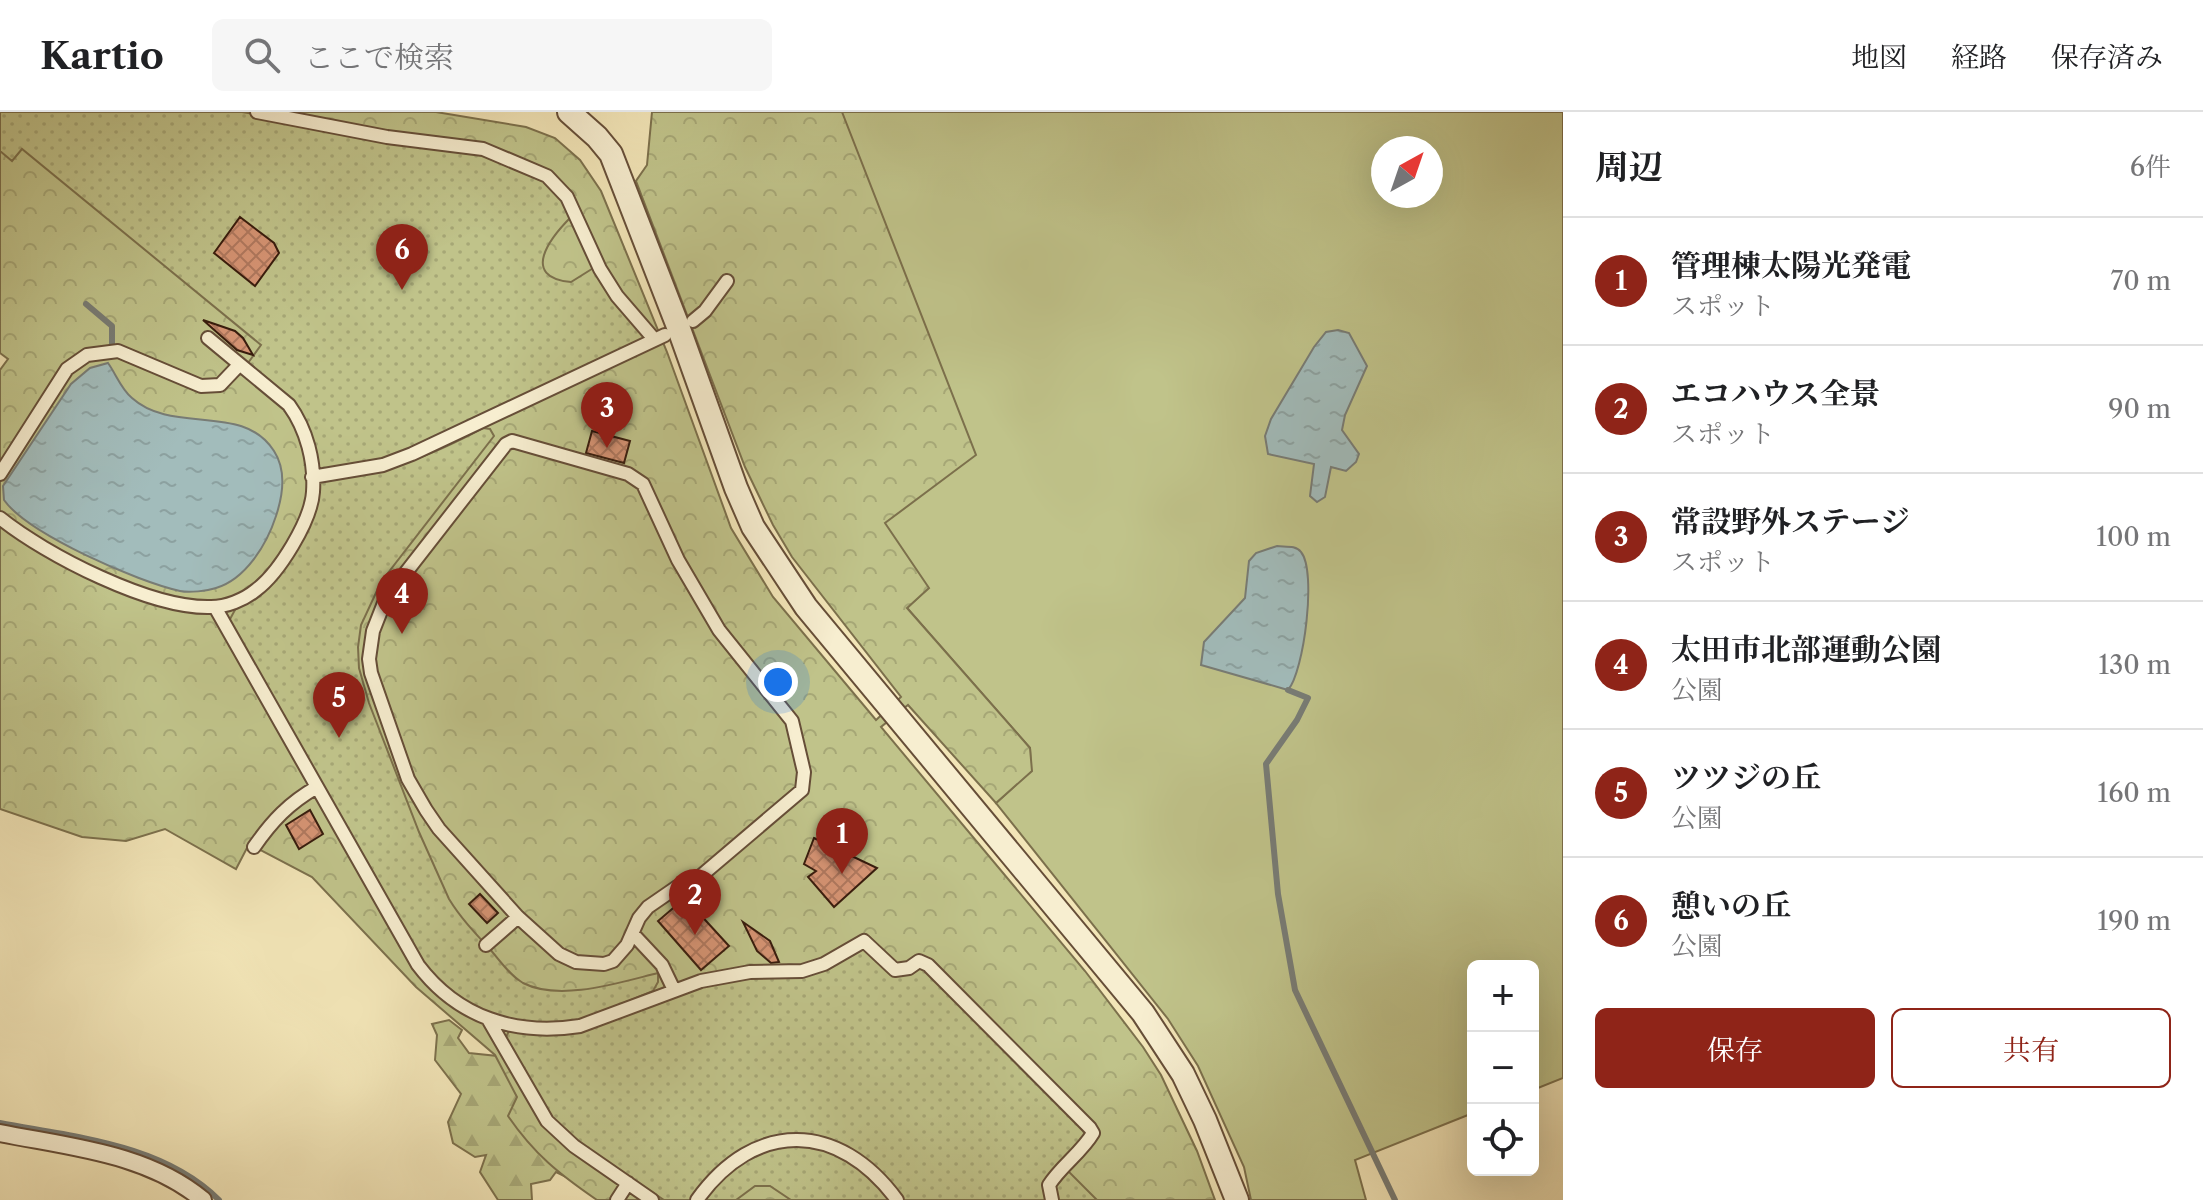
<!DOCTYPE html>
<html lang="ja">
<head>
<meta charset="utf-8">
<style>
	:root { --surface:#fff; --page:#f6f6f6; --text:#202124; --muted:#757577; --line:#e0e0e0; --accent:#8f2418 }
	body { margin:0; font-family:"Libre Caslon Text","Noto Serif JP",serif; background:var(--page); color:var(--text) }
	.controls { position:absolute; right:24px; bottom:24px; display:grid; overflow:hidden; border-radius:12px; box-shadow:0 8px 32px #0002 }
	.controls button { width:72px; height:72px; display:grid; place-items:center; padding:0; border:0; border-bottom:2px solid var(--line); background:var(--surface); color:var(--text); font:40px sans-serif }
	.compass { position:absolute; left:1371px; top:24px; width:72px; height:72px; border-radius:50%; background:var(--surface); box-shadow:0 8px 32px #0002; rotate:40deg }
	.you { position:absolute; left:778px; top:570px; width:28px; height:28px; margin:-20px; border:6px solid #fff; border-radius:50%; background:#1a73e8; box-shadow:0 0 0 12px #1a73e833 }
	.badge { display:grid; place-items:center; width:52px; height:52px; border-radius:50%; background:var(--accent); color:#fff; font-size:26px; font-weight:700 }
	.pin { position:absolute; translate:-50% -66px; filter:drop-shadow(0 2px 4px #0008) }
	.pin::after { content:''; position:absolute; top:42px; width:28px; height:24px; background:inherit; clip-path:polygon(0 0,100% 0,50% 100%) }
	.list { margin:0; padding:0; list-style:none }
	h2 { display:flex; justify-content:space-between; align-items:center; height:104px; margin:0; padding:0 32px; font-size:34px }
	h2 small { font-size:26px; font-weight:400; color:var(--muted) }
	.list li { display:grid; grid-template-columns:52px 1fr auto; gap:24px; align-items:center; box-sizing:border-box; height:128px; padding:0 32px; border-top:2px solid var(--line) }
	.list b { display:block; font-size:30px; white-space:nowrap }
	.list p { margin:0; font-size:26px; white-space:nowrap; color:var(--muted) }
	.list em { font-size:26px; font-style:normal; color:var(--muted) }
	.actions { display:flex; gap:16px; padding:24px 32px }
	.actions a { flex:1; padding:18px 0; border:2px solid var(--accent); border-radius:12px; text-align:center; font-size:28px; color:var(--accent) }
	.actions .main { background:var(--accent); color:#fff }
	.icon { flex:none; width:44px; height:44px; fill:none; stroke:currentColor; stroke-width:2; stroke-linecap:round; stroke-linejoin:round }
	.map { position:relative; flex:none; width:1563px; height:1088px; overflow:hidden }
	header { display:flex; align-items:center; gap:48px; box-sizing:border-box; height:112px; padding:0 40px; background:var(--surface); border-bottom:2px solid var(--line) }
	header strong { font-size:38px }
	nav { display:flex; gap:44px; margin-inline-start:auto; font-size:28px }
	.search { width:560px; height:72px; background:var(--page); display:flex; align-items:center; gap:20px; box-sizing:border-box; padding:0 28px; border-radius:12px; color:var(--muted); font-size:30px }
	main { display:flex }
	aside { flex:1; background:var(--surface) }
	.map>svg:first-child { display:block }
	.grass { fill:#c0c38a; stroke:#7c704c; stroke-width:2; fill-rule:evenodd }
	.forest { fill:url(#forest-firs); stroke:#7c704c; stroke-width:2 }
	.park { fill:url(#park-crowns); stroke:#7c704c; stroke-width:2 }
	.garden { fill:url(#garden-dots); stroke:#7c704c; stroke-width:2 }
	.water { fill:url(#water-ripples); stroke:#787c75; stroke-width:2 }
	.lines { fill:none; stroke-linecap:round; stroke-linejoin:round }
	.stream { stroke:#787c75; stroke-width:6 }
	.building { fill:url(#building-cross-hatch); stroke:#381c0d; stroke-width:2 }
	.pedestrian-casing { stroke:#664e38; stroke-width:16 }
	.minor-casing { stroke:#664e38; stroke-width:20 }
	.tertiary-casing { stroke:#664e38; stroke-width:26 }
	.pedestrian { stroke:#f7eed0; stroke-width:12 }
	.minor { stroke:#f7eed0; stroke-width:16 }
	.tertiary { stroke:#f7eed0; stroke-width:22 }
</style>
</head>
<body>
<header>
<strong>Kartio</strong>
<div class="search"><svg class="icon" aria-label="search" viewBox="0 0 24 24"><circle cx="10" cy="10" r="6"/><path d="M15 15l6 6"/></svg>ここで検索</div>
<nav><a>地図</a><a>経路</a><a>保存済み</a></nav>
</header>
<main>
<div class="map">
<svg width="1563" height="1088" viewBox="0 0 1563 1088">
	<defs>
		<pattern id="forest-firs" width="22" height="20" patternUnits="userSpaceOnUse" patternTransform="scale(2)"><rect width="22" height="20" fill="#c0c38a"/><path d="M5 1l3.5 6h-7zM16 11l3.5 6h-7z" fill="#a6a776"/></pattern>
		<pattern id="park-crowns" width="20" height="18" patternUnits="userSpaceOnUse" patternTransform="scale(2)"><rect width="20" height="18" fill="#c0c38a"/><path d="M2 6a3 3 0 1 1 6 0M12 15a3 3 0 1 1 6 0" fill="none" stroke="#a6a776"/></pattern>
		<pattern id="garden-dots" width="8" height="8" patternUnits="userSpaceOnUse" patternTransform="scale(2)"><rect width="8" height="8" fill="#c0c38a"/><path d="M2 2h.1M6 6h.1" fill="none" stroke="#a6a776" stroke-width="1.8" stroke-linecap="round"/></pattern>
		<pattern id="water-ripples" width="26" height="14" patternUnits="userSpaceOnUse" patternTransform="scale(2)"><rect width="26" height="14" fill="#a2bcbb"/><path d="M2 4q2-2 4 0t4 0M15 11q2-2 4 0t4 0" fill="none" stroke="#8ca1a0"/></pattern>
		<pattern id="building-cross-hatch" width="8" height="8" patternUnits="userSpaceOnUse" patternTransform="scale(2)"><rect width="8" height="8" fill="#d69474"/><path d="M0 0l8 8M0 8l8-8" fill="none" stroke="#af785e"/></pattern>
	</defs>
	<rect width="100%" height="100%" fill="#f2e5b7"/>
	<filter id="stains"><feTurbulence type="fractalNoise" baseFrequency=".0025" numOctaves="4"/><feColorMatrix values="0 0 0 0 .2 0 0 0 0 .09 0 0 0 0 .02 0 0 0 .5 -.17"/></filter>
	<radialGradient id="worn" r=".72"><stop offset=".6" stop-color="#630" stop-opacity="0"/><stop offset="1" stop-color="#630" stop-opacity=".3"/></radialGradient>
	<path class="grass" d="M841 0H1563V966L1533 978V854H1473V1001L1355 1048 1366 1088H1251L1244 1055 1198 954 1168 907 996 691 1031 659 1030 636 907 496 928 476 884 411ZM1383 36H1431V84H1383Z"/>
	<path class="forest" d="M449 908 462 918 458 926 469 941 507 945 614 1088 556 1060 550 1068 531 1072 532 1088H498L480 1060 486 1043 475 1045 453 1031 448 1010 461 982 435 948 437 923 432 912Z"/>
	<path class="park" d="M0 0H436L526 15 555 26 580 48 601 79 667 240 731 416 773 485 876 608 901 585 792 445 773 413 745 355 636 69 647 53 652 0H842L976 343 885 411 929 476 907 496 1030 636 1032 659 996 691 908 593 881 615 1085 859 1143 935 1161 963 1197 1039 1215 1088H597C559 1062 534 1042 508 1004L517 985 495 943 416 875 312 765 249 732 236 757 165 717 126 729 82 725 0 697V258L8 247 0 241Z"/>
	<path class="garden" d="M0 0H242L483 39 556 75 571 105C551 125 519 165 571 170L595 155 647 225 411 337 380 348 319 361C309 300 295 288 248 251L261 233 22 37 12 49 0 39Z
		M483 316 490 317 494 324 381 470 361 513 358 535 359 556 369 591 419 720 449 787C460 805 474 820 488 835 499 847 509 863 523 871 560 890 621 870 658 861V870L653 879C628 889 603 900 578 908 549 916 507 911 480 899 458 888 438 868 423 850L229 509 236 496C287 477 300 416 319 370 384 361 425 347 483 316Z
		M864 829 888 854 919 849 1090 1016 1063 1054 1097 1088H791L770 1074H755L736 1088H664L588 1037 560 1015 537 986 507 933 506 925 511 915 557 917 701 869 802 859Z"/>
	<path class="water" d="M1338 218 1349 221 1367 254 1345 303 1342 318 1359 342 1356 350 1346 359 1331 355 1325 385 1317 390 1310 384 1314 352 1268 342 1265 324 1271 307 1314 235 1326 220Z
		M108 251C116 262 121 277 132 286 173 323 243 290 274 339 287 359 283 383 276 404 267 432 246 467 216 476 207 479 189 481 180 479 138 470 28 422 4 388L3 374 71 272 90 256Z
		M1277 434C1285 435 1296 433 1301 440 1317 459 1304 560 1288 578L1201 553 1204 530 1245 486 1249 449 1256 441Z"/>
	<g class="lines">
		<path class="stream" d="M86 192 112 214V234
			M1288 578 1308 586 1297 608 1266 652 1278 782 1295 878 1395 1088
			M0 1011C74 1025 163 1032 219 1088"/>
	</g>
	<path class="building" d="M240 105 274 131 279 141 255 174 214 141Z
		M203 208 235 219 243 226 253 243 237 238Z
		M592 319 630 329 624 351 586 341Z
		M310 698 323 722 299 737 286 713Z
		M814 726 877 756 834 795 808 765 816 759 804 752Z
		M480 782 498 801 487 811 469 792Z
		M685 786 729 834 701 858 658 809Z
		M743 810 770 829 779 850 771 851 757 839Z"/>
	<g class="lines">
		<defs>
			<path id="pedestrian" d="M257 0 387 25 483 37 547 64 567 85 600 157 617 184 654 227
				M693 209 705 199 727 169
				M512 329 628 362 643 372 678 448 719 518 792 609 804 660 802 678 689 774 677 775 648 795 639 806 627 833 613 849 604 852 576 850 559 842 518 805 439 717 426 698 408 667 371 561 369 547 373 519 386 486 506 332Z
				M0 362 67 257 87 243 118 239 201 274 220 273 239 253
				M312 365 383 353 412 342 665 223
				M0 406C46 443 151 497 211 495 226 495 244 488 256 478 279 461 311 409 313 380 315 350 307 318 289 293L208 226
				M215 495 418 853C458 906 516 924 580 914L701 869 750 860 802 859 824 852 864 829 895 858 909 856 919 849 928 853 1090 1016 1093 1021C1082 1040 1061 1054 1049 1073L1052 1088
				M254 735C272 709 289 691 317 675
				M633 822 662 853 674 878
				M486 833 518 805
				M488 907 547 1009 574 1034 652 1088
				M617 1088 628 1071
				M697 1088C755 1007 839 1009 897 1088"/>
			<path id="minor" d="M0 1021C69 1035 147 1041 203 1088"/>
			<path id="tertiary" d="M569 0 597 25 611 42 679 217 736 376 753 415 806 495 1143 901 1183 962 1205 1008 1237 1088"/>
		</defs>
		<use href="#pedestrian" class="pedestrian-casing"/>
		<use href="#minor" class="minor-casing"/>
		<use href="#tertiary" class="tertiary-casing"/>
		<use href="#pedestrian" class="pedestrian"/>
		<use href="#minor" class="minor"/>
		<use href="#tertiary" class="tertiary"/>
	</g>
	<rect width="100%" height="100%" filter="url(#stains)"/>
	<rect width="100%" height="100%" fill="url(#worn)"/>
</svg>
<div class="controls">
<button>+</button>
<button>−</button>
<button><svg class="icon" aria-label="locate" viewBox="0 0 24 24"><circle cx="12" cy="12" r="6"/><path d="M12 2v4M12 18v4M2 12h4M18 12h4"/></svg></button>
</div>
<svg class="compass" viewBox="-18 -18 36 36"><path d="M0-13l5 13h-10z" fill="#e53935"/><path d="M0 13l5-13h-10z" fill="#757577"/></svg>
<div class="you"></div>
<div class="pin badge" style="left:842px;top:762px">1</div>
<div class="pin badge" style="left:695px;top:823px">2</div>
<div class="pin badge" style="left:607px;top:336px">3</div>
<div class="pin badge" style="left:402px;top:522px">4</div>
<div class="pin badge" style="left:339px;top:626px">5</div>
<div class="pin badge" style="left:402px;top:178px">6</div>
</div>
<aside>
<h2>周辺<small>6件</small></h2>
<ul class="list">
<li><span class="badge">1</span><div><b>管理棟太陽光発電</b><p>スポット</p></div><em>70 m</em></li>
<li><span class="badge">2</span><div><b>エコハウス全景</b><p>スポット</p></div><em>90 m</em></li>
<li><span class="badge">3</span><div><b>常設野外ステージ</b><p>スポット</p></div><em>100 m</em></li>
<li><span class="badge">4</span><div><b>太田市北部運動公園</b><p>公園</p></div><em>130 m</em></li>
<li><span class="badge">5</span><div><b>ツツジの丘</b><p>公園</p></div><em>160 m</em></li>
<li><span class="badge">6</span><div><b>憩いの丘</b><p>公園</p></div><em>190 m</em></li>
</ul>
<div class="actions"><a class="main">保存</a><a>共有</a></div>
</aside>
</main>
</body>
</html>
